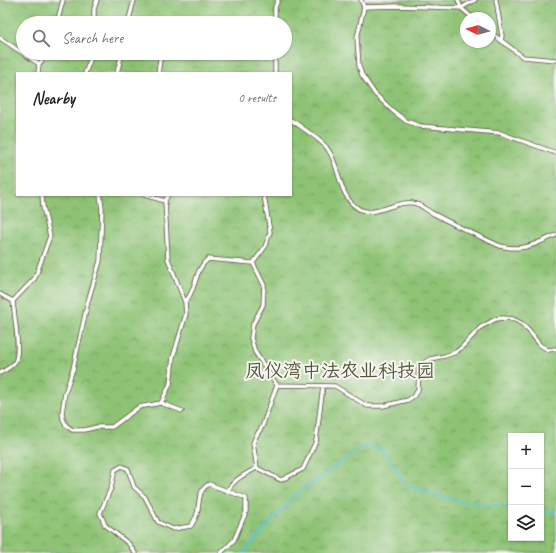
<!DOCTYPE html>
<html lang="en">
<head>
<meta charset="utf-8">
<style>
	:root { --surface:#fff; --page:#f6f6f6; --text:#202124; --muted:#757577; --line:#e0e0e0 }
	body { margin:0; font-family:Caveat,"LXGW WenKai TC",sans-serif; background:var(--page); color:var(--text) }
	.controls { position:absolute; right:12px; bottom:12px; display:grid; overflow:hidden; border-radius:0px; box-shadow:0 1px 3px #0004 }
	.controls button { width:36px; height:36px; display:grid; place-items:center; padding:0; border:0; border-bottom:1px solid var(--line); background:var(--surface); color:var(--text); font:20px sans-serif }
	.compass { position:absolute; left:460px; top:12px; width:36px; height:36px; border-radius:50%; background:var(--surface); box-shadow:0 1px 3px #0004; rotate:276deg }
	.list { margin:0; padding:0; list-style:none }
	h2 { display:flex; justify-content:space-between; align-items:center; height:52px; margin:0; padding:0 16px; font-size:17px }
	h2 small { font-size:13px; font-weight:400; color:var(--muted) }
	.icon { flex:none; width:22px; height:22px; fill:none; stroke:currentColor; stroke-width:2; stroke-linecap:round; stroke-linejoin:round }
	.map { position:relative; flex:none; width:556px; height:553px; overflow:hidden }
	.search { position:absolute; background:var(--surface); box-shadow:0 1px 3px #0004; left:16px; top:16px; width:276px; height:44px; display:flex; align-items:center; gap:10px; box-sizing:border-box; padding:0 14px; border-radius:22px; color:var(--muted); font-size:15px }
	.panel { position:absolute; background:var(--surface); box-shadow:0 1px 3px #0004; left:16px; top:72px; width:276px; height:124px; border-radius:0px }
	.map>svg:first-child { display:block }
	.park { fill:url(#park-crowns); stroke:#64764a; fill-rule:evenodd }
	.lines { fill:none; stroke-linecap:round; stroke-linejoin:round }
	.stream { stroke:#57c3d0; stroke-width:2 }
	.service-casing { stroke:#564638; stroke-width:5 }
	.service { stroke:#fff; stroke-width:3.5 }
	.labels { text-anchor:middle; stroke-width:4; stroke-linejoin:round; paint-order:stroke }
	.park-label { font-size:19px; fill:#545838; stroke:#f6f6f2 }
</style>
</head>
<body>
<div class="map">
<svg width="556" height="553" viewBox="0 0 556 553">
	<defs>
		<pattern id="park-crowns" width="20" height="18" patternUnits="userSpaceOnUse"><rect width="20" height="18" fill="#8ec375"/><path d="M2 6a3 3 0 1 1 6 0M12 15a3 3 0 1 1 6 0" fill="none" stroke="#759f5f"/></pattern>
	</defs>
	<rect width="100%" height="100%" fill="#f6f6f2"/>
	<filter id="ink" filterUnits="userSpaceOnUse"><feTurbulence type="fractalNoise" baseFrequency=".025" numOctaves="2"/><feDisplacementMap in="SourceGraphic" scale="8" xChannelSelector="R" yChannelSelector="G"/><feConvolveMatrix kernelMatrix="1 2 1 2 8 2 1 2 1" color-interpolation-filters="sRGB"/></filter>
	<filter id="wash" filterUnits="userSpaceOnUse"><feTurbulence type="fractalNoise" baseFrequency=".012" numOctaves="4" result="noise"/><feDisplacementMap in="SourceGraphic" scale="16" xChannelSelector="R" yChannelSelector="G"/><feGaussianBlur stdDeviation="0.9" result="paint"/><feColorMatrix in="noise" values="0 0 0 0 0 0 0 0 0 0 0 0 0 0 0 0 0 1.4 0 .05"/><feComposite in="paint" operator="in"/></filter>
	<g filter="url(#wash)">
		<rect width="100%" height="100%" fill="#ece5c9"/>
		<path class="park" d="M0 0H556V553H0ZM466 18H490V42H466ZM23 23H285V53H23ZM17 73H291V195H17ZM511 436H541V538H511Z"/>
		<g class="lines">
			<path class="stream" d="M541 511 556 512
				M243 553 294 496 364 446 383 449 406 485 458 501 511 507"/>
		</g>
	</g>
	<g filter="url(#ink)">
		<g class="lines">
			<defs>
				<path id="service" d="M361 0 364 7 357 38 359 66 362 75 375 94 393 111 406 121 420 126 500 133 556 153
					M458 0 461 8 475 0
					M496 0 502 36 501 41
					M364 7 398 6 461 8 473 18
					M57 23 63 0
					M94 23V9L97 0
					M128 23 134 0
					M275 23V7L278 0
					M490 32 523 57 556 60
					M0 38 39 64
					M157 53 160 60 158 73
					M38 73 39 64 48 53
					M85 73 93 53
					M117 73 122 53
					M275 73V53
					M291 120C300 126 321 140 327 148 341 166 337 196 359 209 376 218 395 200 413 203 421 204 427 211 434 214 456 226 478 236 500 246 523 252 535 244 556 235
					M100 195 102 209 100 261 88 301 73 369 65 393 62 413 63 419 66 425 72 430H84L97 427H112L139 407 161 403 182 411
					M144 195 165 201
					M253 263 264 285 263 305 253 324 251 338 255 352 277 385 335 386 367 406H383L408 400 415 395 418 390 419 368 424 363 430 359 445 356 456 352 463 346 481 327 496 319 503 318 513 319 521 323 529 331 540 345 548 350 556 349
					M0 294 13 301
					M185 302C197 290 194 270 208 259L253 263 265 247 270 232 264 195
					M0 373C6 370 11 367 15 362 21 351 14 315 13 301L35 278 50 236 43 207 42 195
					M277 385 262 427 256 436 253 443 257 468 281 480 303 469 316 441 323 386
					M161 403 170 384 173 357 186 314 185 302 168 259 165 201 168 195
					M228 491C232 480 247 473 257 468
					M135 553 129 544 105 525 100 513 111 488 115 470 122 466 128 469 134 487 145 497 158 522 173 529 191 526C193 522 196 518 197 514 200 503 197 491 209 484L246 498V512L234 540 221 553"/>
			</defs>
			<use href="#service" class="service-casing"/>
			<use href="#service" class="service"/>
		</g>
	</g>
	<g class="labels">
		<g class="park-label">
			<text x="340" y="377">凤仪湾中法农业科技园</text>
		</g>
	</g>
</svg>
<div class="controls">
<button>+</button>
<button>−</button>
<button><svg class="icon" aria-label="layers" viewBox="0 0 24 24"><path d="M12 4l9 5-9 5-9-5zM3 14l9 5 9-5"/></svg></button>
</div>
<svg class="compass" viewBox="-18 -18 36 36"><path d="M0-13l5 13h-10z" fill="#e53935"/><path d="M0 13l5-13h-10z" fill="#757577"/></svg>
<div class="search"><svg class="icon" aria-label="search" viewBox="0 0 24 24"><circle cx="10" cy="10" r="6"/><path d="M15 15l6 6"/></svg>Search here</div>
<section class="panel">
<h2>Nearby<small>0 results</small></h2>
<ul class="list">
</ul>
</section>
</div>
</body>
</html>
